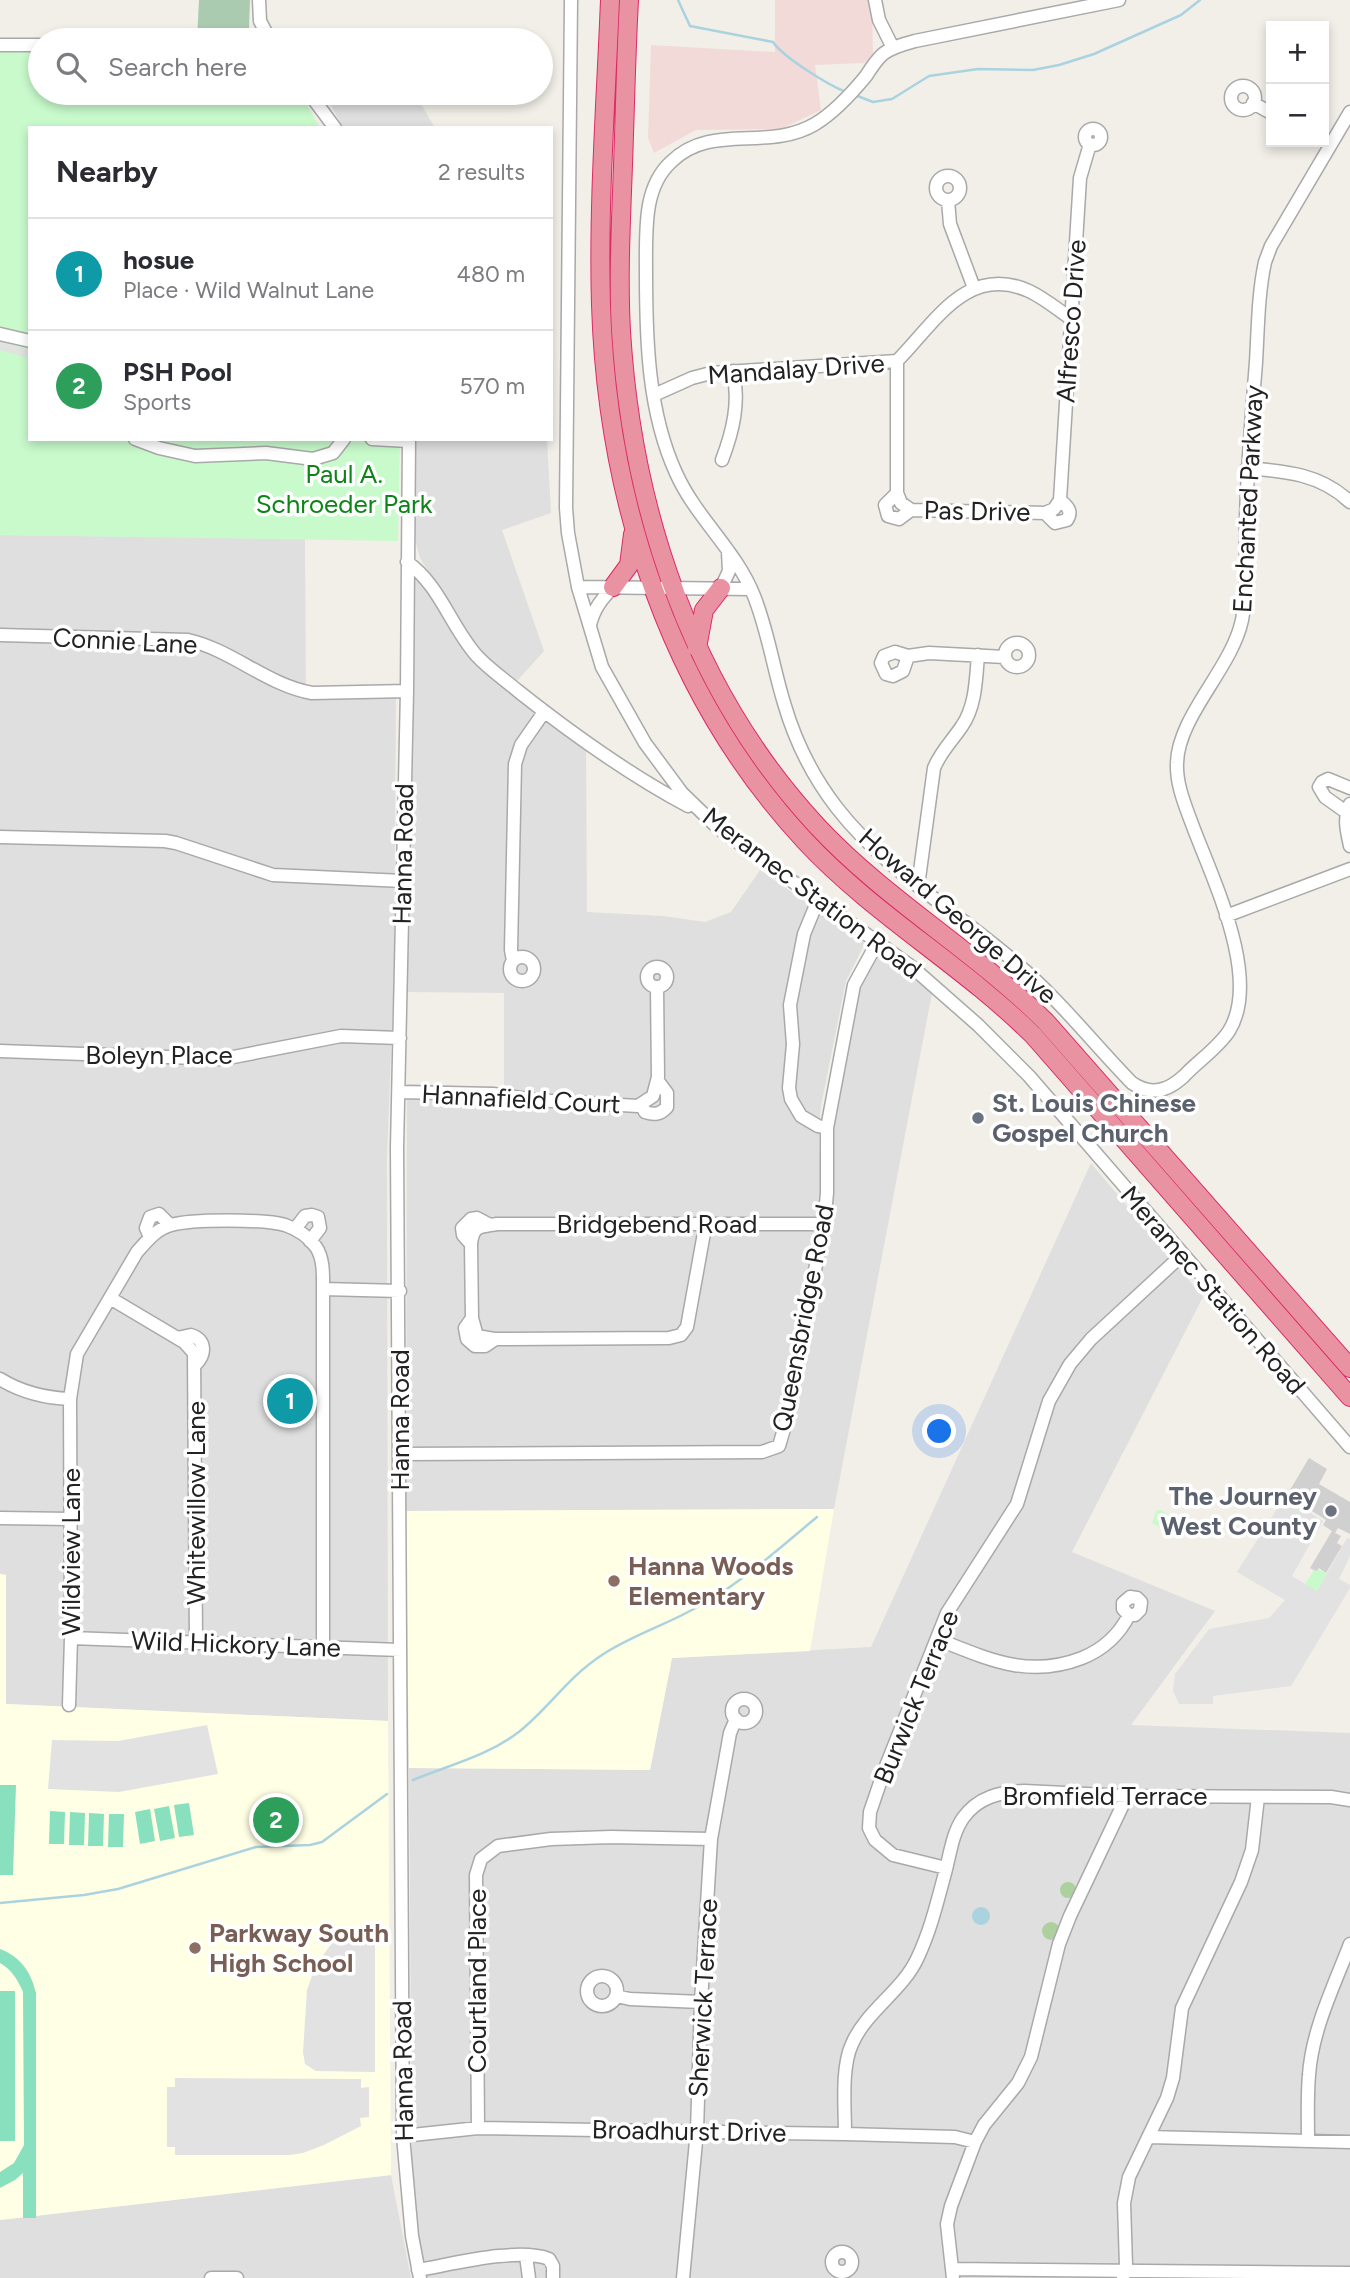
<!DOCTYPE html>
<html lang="en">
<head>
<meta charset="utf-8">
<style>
	:root { --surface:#fff; --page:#f7f7f7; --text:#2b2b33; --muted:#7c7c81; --line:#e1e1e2; --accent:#d93025 }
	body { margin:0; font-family:Figtree,sans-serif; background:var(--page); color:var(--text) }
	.controls { position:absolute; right:21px; top:21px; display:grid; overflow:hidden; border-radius:0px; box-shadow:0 4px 10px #0003 }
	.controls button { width:63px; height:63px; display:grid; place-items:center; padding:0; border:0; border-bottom:2px solid var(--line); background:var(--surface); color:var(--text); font:35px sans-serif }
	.you { position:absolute; left:940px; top:1432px; width:24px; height:24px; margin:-18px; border:5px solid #fff; border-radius:50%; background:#1a73e8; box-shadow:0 0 0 10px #1a73e833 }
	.badge { display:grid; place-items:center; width:46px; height:46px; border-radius:50%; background:var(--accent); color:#fff; font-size:23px; font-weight:700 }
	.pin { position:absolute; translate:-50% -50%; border:4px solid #fff; box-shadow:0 2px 7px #0006 }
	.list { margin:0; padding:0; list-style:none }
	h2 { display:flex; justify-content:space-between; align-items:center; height:91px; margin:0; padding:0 28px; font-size:30px }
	h2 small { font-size:23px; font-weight:400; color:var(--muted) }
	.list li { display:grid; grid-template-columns:46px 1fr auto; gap:21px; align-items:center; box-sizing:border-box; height:112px; padding:0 28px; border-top:2px solid var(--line) }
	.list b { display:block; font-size:26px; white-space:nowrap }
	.list p { margin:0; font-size:23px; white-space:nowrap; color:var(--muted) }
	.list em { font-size:23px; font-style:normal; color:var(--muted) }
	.icon { flex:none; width:38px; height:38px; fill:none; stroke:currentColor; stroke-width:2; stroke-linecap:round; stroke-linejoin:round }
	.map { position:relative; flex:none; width:1350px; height:2278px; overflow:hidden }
	.search { position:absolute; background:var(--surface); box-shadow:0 4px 10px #0003; left:28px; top:28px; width:525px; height:77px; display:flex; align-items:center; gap:18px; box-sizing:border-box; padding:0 24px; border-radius:38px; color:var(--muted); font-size:26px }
	.panel { position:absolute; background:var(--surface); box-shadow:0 4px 10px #0003; left:28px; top:126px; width:525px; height:315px; border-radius:0px }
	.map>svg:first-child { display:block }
	.residential { fill:#e0dfdf }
	.commercial { fill:#f2dad9 }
	.education { fill:#ffffe5 }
	.religious { fill:#d0d0d0 }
	.forest { fill:#add19e }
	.cemetery { fill:#aacbaf }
	.park { fill:#c8facc }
	.pitch { fill:#88e0be }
	.parking { fill:#e2e2e2 }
	.water { fill:#aad3df }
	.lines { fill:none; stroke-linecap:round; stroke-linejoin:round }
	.stream { stroke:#aad3df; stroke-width:2.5 }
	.minor-casing { stroke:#a9a9a9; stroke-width:15 }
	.highway-casing { stroke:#dc2a67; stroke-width:20 }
	.minor { stroke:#fff; stroke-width:12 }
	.highway { stroke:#e892a2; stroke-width:18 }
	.worship-dot { fill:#6b7280; stroke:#fff; stroke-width:2.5 }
	.education-dot { fill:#8d6e63; stroke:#fff; stroke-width:2.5 }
	.labels { text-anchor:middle; stroke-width:7; stroke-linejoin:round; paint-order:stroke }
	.street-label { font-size:26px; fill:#222; stroke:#fff }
	.park-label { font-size:26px; fill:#0c8416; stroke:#fff }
	.worship-label { font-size:26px; font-weight:bold; fill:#5b616d; stroke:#fff; text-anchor:start }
	.education-label { font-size:26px; font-weight:bold; fill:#785e54; stroke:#fff; text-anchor:start }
</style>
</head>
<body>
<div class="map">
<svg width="1350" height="2278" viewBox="0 0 1350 2278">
	<rect width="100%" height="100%" fill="#f2efe9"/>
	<path class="residential" d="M329 101 420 102 435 128H343Z
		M414 439H547L551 513 502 530 544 651 517 681 485 656 458 619 420 558 413 533Z
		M0 535 305 539 306 695 396 697 394 972 387 1159 388 1721 6 1704V1575L0 1574Z
		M418 580 422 582 456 636 480 667 515 696 586 747 587 912 663 916 705 922 731 912 760 870 865 943 846 981 821 1106 819 1132 820 1162H832L833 1135 860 988 864 975 878 953 932 993 834 1509 406 1511 407 1084 504 1087V993L406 992 414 582Z
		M1091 1163 1203 1297 1072 1552 1215 1611 1131 1725 1350 1733V2278H424L412 2189 409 1768 650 1770 672 1658 871 1647Z
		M391 2175 411 2278H0V2220Z"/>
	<path class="commercial" d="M775 0H872L873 54 864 63 815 65 821 110 781 129 696 130 654 153 648 138 651 45 775 52Z"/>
	<path class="education" d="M834 1509 810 1651 672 1658 650 1770 409 1768 406 1511Z
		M0 1574 6 1575V1704L388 1721 391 2175 0 2220Z"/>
	<path class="religious" d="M1309 1458 1327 1469 1319 1484 1350 1502V1534L1338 1528 1335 1533 1341 1536 1337 1543 1342 1546 1326 1573 1319 1568 1317 1572 1310 1568 1332 1531 1323 1525 1326 1520 1287 1495Z"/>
	<path class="forest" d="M1060 1890a8 8 0 1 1 16 0a8 8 0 1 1-16 0Z
		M1042 1931a9 9 0 1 1 18 0a9 9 0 1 1-18 0Z"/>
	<path class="cemetery" d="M199 0H250L249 28 259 40H197Z"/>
	<path class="park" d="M0 47H40V93H300L320 128H30V439H400L398 541 0 535Z
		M1160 1510 1178 1518 1180 1522 1176 1530 1168 1531 1152 1523 1156 1511Z
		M1318 1569 1327 1574 1317 1591 1305 1584 1314 1570 1317 1571Z"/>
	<path class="pitch" d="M0 1785H16L13 1875H0Z
		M189 1803 194 1835 179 1837 174 1805Z
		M169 1806 175 1838 160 1841 154 1809Z
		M150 1809 155 1841 140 1844 135 1812Z
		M50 1811 65 1812 64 1844H49Z
		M70 1812 85 1813 84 1845H69Z
		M89 1813 104 1814 103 1846H88Z
		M109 1814H124L123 1847H108Z
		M0 1949C21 1957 31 1972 36 1993V2218H23V2173L15 2180 0 2188V2172L14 2163 24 2145 23 1992C18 1980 12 1970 0 1963Z
		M0 1991H15V2141H0Z"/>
	<path class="parking" d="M0 342 30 350V358L0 350Z
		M1285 1496 1323 1521 1292 1576 1317 1591 1347 1538 1350 1539V1556L1339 1579 1350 1585V1588L1291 1686 1213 1696V1704H1179L1173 1691 1175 1674 1209 1629 1269 1618 1285 1600 1237 1572Z
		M207 1725 218 1774 119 1792 48 1789 52 1740 118 1741Z
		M352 1928 355 1934 359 1931H375V2072L316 2071 305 2064 303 2052 307 1990 314 1970 324 1954 334 1940Z
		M175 2078 361 2079V2088L369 2087V2117L360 2118 361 2126 324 2145 303 2153 290 2155H175V2147H167V2087H175Z"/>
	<path class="water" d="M972 1916a9 9 0 1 1 18 0a9 9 0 1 1-18 0Z"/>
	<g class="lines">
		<path class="stream" d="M678 0 690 26 773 42C783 57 828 85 846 92
			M855 95 873 102 892 99 929 76 978 69 1033 70 1059 65 1094 54 1181 15 1200 0
			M413 1780C449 1765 488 1756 520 1731 549 1708 568 1677 602 1655 629 1637 660 1627 688 1612 736 1588 776 1551 817 1517
			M0 1903 84 1895 118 1889 256 1847 310 1845 322 1842 387 1794"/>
		<defs>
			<path id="minor" d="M259 0 260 21 270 40
				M571 0 566 508 568 533 578 587 602 667 645 743 682 793 718 828 912 967 978 1025 1029 1076 1350 1447
				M875 0 879 20 893 48
				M1119 0 915 41C904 44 892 47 883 54 876 60 871 68 866 76 852 93 835 112 815 124 768 152 711 122 671 162 659 173 652 189 649 205 645 227 646 252 646 274 646 340 648 412 676 473 696 518 736 550 754 596 768 631 773 667 784 703 795 741 813 777 837 808 886 871 956 911 1016 963 1059 999 1093 1043 1132 1083 1151 1096 1168 1091 1184 1076 1198 1061 1218 1048 1229 1031 1262 978 1212 878 1192 824 1185 805 1176 784 1177 763 1178 716 1232 668 1242 620 1248 588 1245 553 1246 520 1247 467 1252 414 1256 362 1258 329 1258 294 1265 262L1271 246 1350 112
				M0 45H40
				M1231 98a12 12 0 1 1 24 0a12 12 0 1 1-24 0Z
				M309 93 335 128
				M1253 103 1271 113
				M1085 137a8 8 0 1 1 16 0a8 8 0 1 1-16 0Z
				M936 188a12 12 0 1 1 24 0a12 12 0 1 1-24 0Z
				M948 200 950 224 974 288
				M0 334 30 341
				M897 361V493L901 503 911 510 1045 513 1054 509 1060 500 1080 178 1090 144
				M654 395 692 378 711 373 897 361C934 324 967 263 1029 291 1044 298 1057 309 1070 318
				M135 439 159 448 195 456 266 453 313 459 333 453 344 439
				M372 439 409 441
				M409 439 407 691 397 1148 403 2136 412 2236 420 2278
				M722 460C733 431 740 402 733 371
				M1247 468C1285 471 1321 474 1350 502
				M897 493 885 505 888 516 899 519 911 510
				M1045 513 1055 523 1067 520C1073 511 1067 506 1060 500
				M407 562C440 585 451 627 477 656 489 669 505 680 518 691 571 733 628 774 688 806
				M578 587 751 589
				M721 588 729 571 728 552
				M590 625C594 608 602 599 613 587
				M0 635 188 640C232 650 267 685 312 693L407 691
				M1005 655a12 12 0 1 1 24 0a12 12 0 1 1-24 0Z
				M895 652 908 656 903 671 893 676 886 674 881 663 884 656Z
				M908 656 929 653 1005 657
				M1350 804C1343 819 1347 831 1350 846
				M1346 812 1325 797 1319 787 1322 782 1328 779 1350 788
				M0 837 165 841 176 843 273 875 403 881
				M918 886 934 768C941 751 952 741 962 726 976 706 976 678 978 655
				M818 900 804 934 790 1005 793 1044 789 1088 791 1099 801 1116 818 1126 827 1128
				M1226 916 1350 869
				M510 969a12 12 0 1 1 24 0a12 12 0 1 1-24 0Z
				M513 961 511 950 515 764 521 745 544 712
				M647 977a10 10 0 1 1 20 0a10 10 0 1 1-20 0Z
				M0 1051 223 1059 341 1036 400 1038
				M400 1092 493 1094 535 1100 638 1106 653 1096 658 1077 657 987
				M641 1104 645 1112C654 1115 660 1115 667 1107V1093L658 1081
				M706 1222 687 1327 681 1335 669 1338 494 1339 477 1336 472 1318 471 1244C473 1225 480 1227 497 1224H824
				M295 1229 305 1216 312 1215 318 1217 320 1228 310 1241
				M150 1237 146 1228 150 1217 159 1214 170 1225
				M471 1244 463 1235 462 1228 471 1219 477 1218 490 1225
				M323 1289V1647
				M110 1298 184 1342 194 1353 196 1643
				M472 1318 465 1328 467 1339 475 1346H485L494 1340
				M177 1338 191 1335C206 1340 206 1354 196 1364
				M0 1379C21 1392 46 1398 70 1399L77 1354 137 1252C147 1241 156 1229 171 1225 191 1219 265 1219 285 1225 297 1229 308 1236 316 1247 324 1259 323 1275 323 1289L400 1291
				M400 1454 762 1452 779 1446 784 1429 824 1224 827 1193V1128L854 985 877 943
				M0 1518 71 1519
				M71 1638 400 1650
				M937 1639C988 1659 1028 1679 1082 1658 1104 1649 1119 1635 1129 1615H1135L1140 1610 1141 1602 1137 1598 1130 1597 1123 1603V1609L1129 1615
				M732 1711a12 12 0 1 1 24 0a12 12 0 1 1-24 0Z
				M69 1705 71 1638 70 1399
				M946 1868 893 1855 875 1840 869 1828 870 1812 884 1771 947 1613 1017 1504 1049 1401 1070 1364 1091 1339 1182 1255
				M587 1991a15 15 0 1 1 30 0a15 15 0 1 1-30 0Z
				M616 1996 630 1999 701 2002
				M478 2128 476 1875 481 1859 498 1846 551 1839 611 1837 711 1839
				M845 2134C845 2108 841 2067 852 2044 866 2011 902 1991 917 1959 930 1932 937 1903 945 1873 950 1855 952 1834 963 1818 978 1797 1000 1792 1024 1791L1127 1796 1331 1797 1350 1800
				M403 2136 478 2128 845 2134 955 2137 975 2142
				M1148 2137 1350 2142
				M1308 2141C1308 2119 1307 2097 1309 2075 1312 2030 1334 1986 1350 1944
				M832 2262a10 10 0 1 1 20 0a10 10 0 1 1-20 0Z
				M526 2256 529 2278
				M952 2269 1350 2273
				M418 2270C453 2264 518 2247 549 2259L553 2266V2278
				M211 2278H237
				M683 2278 697 2131 701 2002 711 1839 730 1733 736 1719
				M953 2278 947 2224 951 2206 975 2142 984 2125 1018 2083 1031 2057 1059 1944 1070 1916 1127 1796
				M1123 2278 1126 2266 1124 2203 1129 2177 1167 2098 1173 2078 1182 2008 1241 1882 1252 1850 1258 1797"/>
			<path id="highway" d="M610 0C606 101 598 204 601 305 607 500 670 696 805 841 873 914 961 964 1033 1035L1350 1397
				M629 0C626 55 625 110 623 165 621 221 618 276 621 331 632 512 692 691 817 826 886 900 975 951 1046 1022L1350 1368
				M613 587 629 565 633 534
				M697 648 704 610 721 588"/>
		</defs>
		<use href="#minor" class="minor-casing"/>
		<use href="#highway" class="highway-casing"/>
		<use href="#minor" class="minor"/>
		<use href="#highway" class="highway"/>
	</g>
	<g class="worship-dot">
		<circle cx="978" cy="1118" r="7"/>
		<circle cx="1331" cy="1511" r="7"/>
	</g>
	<g class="education-dot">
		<circle cx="614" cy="1581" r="7"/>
		<circle cx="195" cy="1948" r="7"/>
	</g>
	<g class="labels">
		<g class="street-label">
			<text transform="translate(1071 321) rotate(-86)" y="9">Alfresco Drive</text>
			<text transform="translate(796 369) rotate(-4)" y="9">Mandalay Drive</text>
			<text transform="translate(1248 499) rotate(-87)" y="9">Enchanted Parkway</text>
			<text transform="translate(977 511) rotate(1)" y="9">Pas Drive</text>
			<text transform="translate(125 641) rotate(3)" y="9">Connie Lane</text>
			<text transform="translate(403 854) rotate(-89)" y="9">Hanna Road</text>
			<text transform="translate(812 893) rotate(37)" y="9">Meramec Station Road</text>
			<text transform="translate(958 916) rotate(41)" y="9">Howard George Drive</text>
			<text x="159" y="1064">Boleyn Place</text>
			<text transform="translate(521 1099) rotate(3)" y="9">Hannafield Court</text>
			<text x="657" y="1233">Bridgebend Road</text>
			<text transform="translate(1213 1290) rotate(49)" y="9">Meramec Station Road</text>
			<text transform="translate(803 1318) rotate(-79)" y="9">Queensbridge Road</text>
			<text transform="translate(400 1420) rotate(-90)" y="9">Hanna Road</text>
			<text transform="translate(196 1503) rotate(-90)" y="9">Whitewillow Lane</text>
			<text transform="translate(71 1552) rotate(-90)" y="9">Wildview Lane</text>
			<text transform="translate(236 1644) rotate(2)" y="9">Wild Hickory Lane</text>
			<text transform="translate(916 1697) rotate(-68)" y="9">Burwick Terrace</text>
			<text x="1105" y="1805">Bromfield Terrace</text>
			<text transform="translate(477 1981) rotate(-90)" y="9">Courtland Place</text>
			<text transform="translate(703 1998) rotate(-87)" y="9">Sherwick Terrace</text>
			<text transform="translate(403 2071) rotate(-91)" y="9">Hanna Road</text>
			<text transform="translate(689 2131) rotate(1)" y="9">Broadhurst Drive</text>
		</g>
		<g class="park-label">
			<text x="344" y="483">Paul A.<tspan x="344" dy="30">Schroeder Park</tspan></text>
		</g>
		<g class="worship-label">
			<text x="992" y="1112">St. Louis Chinese<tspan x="992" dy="30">Gospel Church</tspan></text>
			<text x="1317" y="1505" text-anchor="end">The Journey<tspan x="1317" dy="30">West County</tspan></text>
		</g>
		<g class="education-label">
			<text x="628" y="1575">Hanna Woods<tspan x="628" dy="30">Elementary</tspan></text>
			<text x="209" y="1942">Parkway South<tspan x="209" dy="30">High School</tspan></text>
		</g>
	</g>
</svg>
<div class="controls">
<button>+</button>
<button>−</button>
</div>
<div class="you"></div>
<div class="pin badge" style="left:290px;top:1401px;background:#0f9aa8">1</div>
<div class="pin badge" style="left:276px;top:1820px;background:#2e9e5b">2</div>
<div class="search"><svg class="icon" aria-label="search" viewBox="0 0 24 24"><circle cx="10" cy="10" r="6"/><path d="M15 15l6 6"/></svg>Search here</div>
<section class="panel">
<h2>Nearby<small>2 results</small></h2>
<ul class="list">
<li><span class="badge" style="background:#0f9aa8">1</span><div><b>hosue</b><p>Place · Wild Walnut Lane</p></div><em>480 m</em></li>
<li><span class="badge" style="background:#2e9e5b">2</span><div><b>PSH Pool</b><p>Sports</p></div><em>570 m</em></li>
</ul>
</section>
</div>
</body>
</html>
